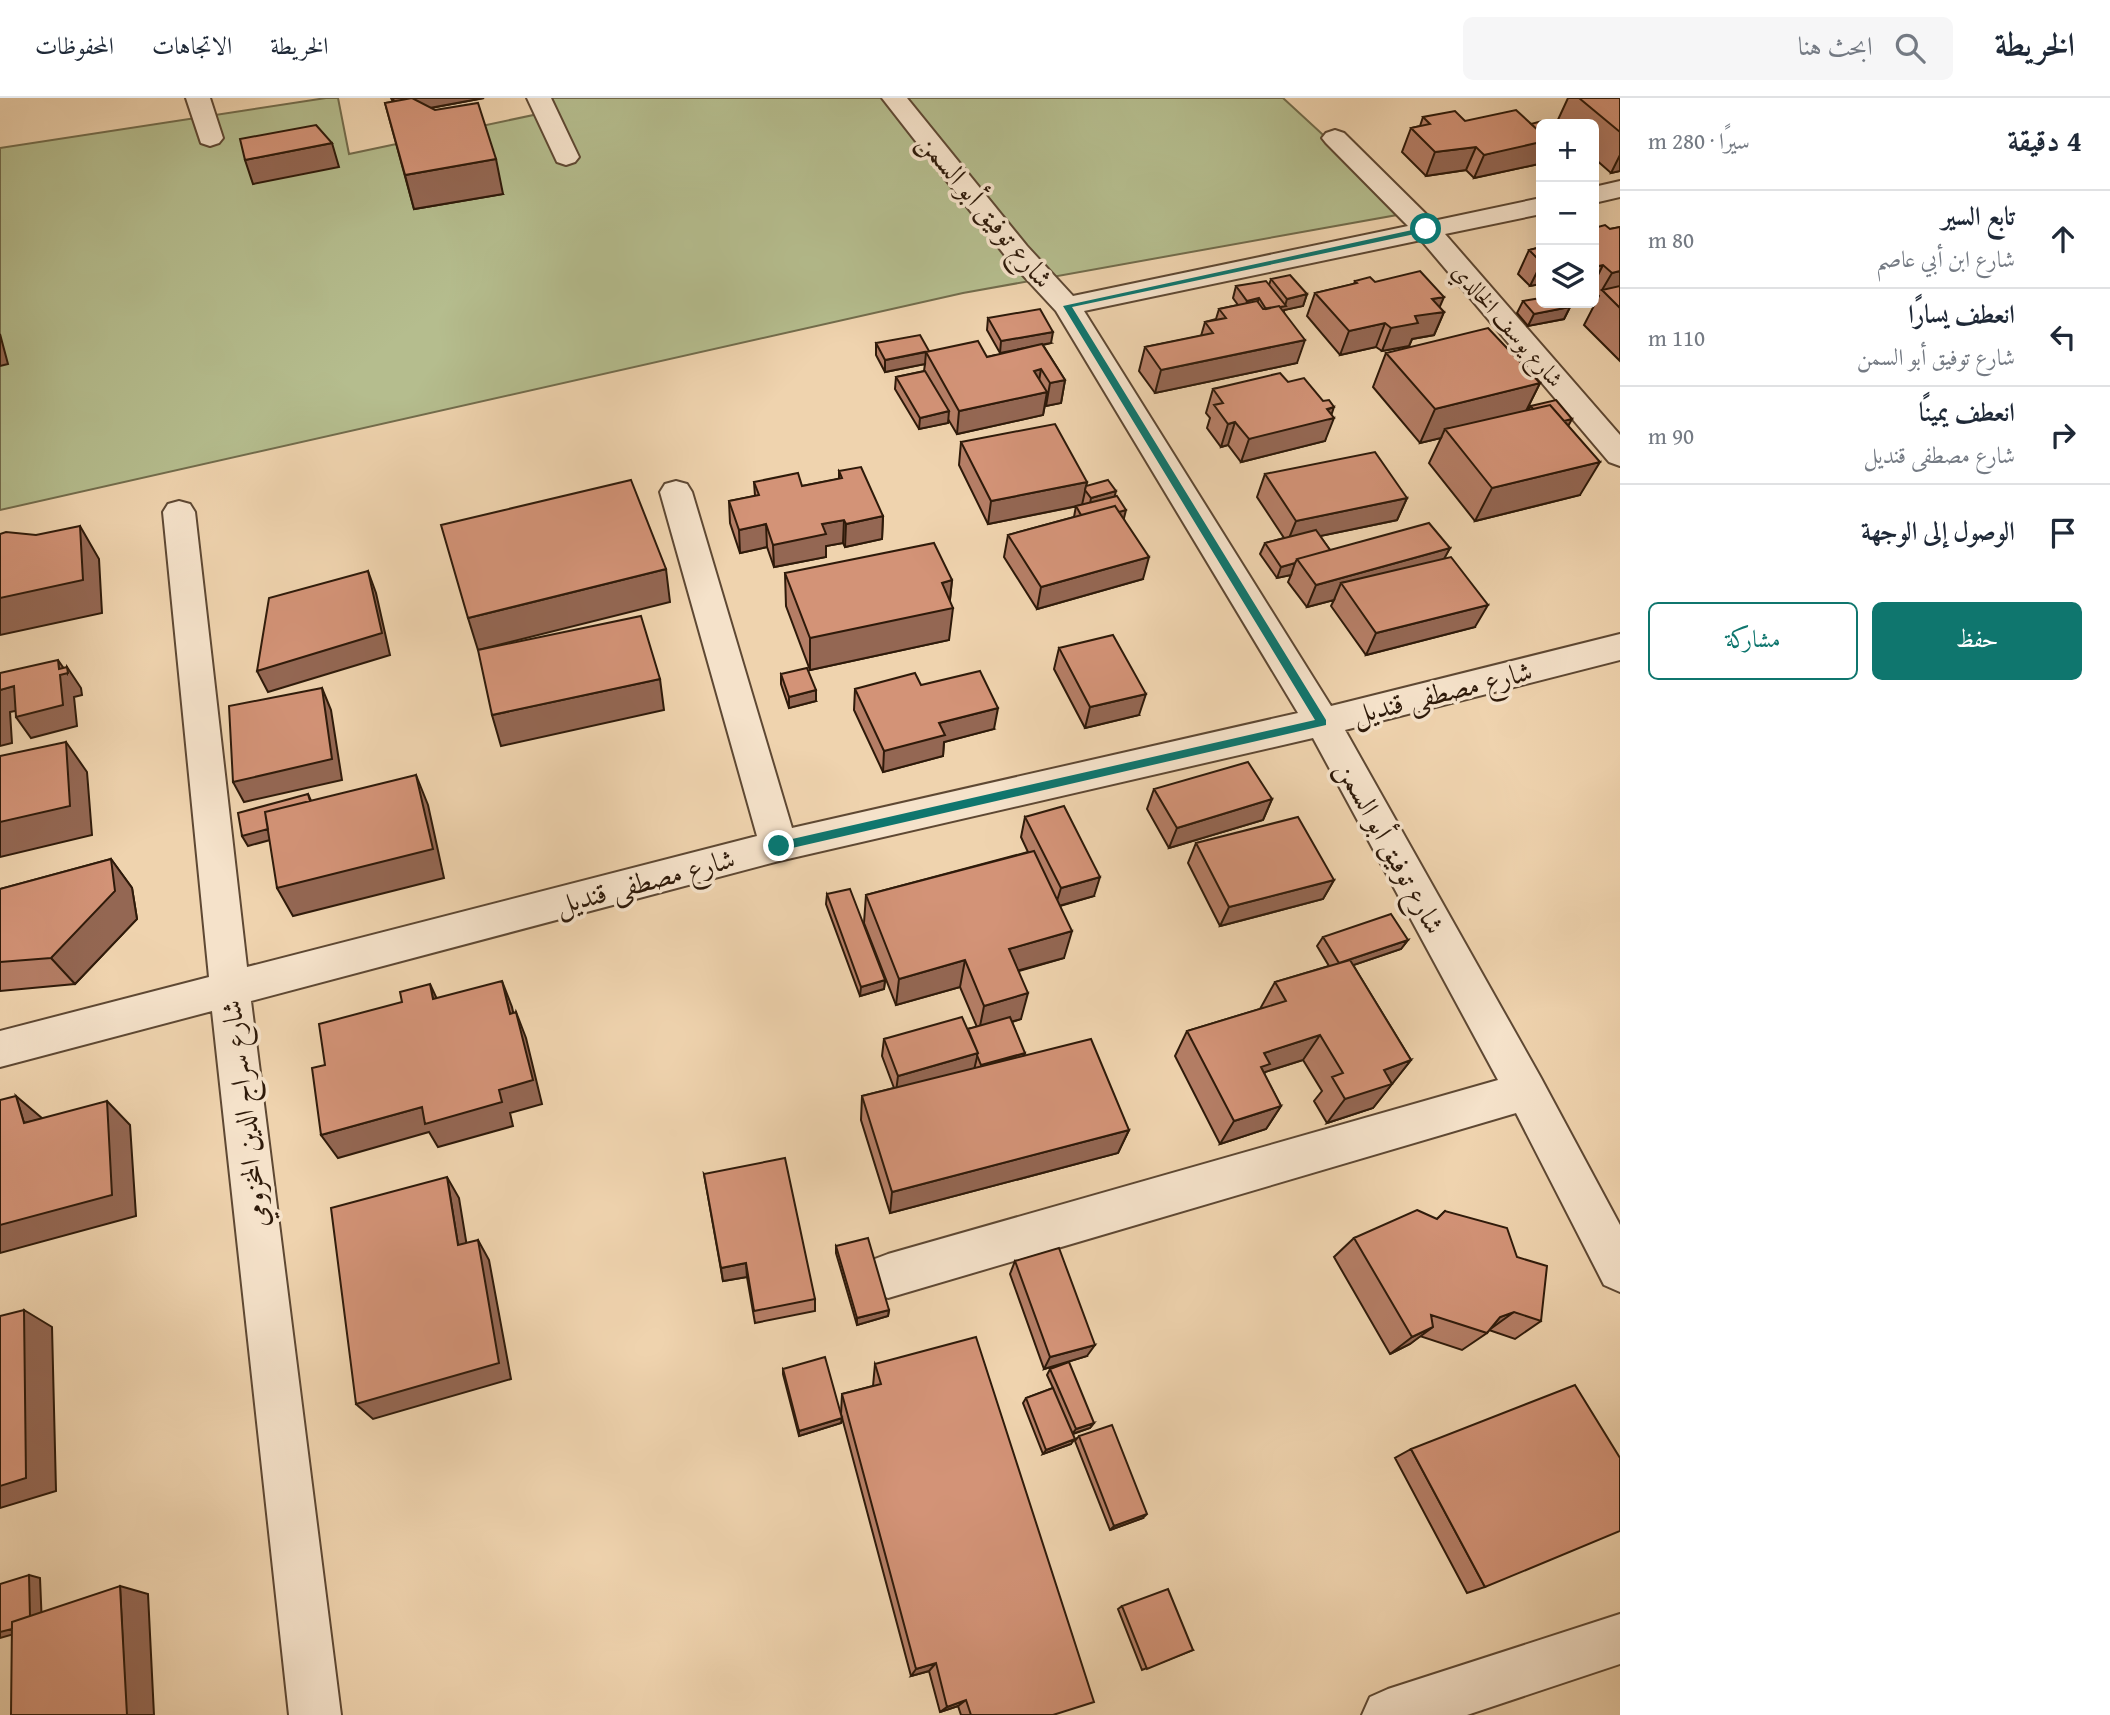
<!DOCTYPE html>
<html lang="ar">
<head>
<meta charset="utf-8">
<style>
	:root { --surface:#fff; --page:#f6f6f7; --text:#1f2937; --muted:#747a83; --line:#e0e1e3; --accent:#0f766e }
	body { margin:0; font-family:"Gentium Book Plus",Amiri,serif; background:var(--page); color:var(--text); direction:rtl }
	.controls { position:absolute; right:21px; top:21px; display:grid; overflow:hidden; border-radius:10px; box-shadow:0 7px 28px #0002 }
	.controls button { width:63px; height:63px; display:grid; place-items:center; padding:0; border:0; border-bottom:2px solid var(--line); background:var(--surface); color:var(--text); font:35px sans-serif }
	.stop { position:absolute; width:21px; height:21px; margin:-16px; border:5px solid #0f766e; border-radius:50%; background:#fff }
	.stop.end { background:#0f766e; border-color:#fff; box-shadow:0 2px 7px #0008 }
	.list { margin:0; padding:0; list-style:none }
	h2 { display:flex; justify-content:space-between; align-items:center; height:91px; margin:0; padding:0 28px; font-size:30px }
	h2 small { font-size:23px; font-weight:400; color:var(--muted) }
	.list li { display:grid; grid-template-columns:46px 1fr auto; gap:21px; align-items:center; box-sizing:border-box; height:98px; padding:0 28px; border-top:2px solid var(--line) }
	.list b { display:block; font-size:26px; white-space:nowrap }
	.list p { margin:0; font-size:23px; white-space:nowrap; color:var(--muted) }
	.list em { font-size:23px; font-style:normal; color:var(--muted) }
	.actions { display:flex; gap:14px; padding:21px 28px }
	.actions a { flex:1; padding:16px 0; border:2px solid var(--accent); border-radius:10px; text-align:center; font-size:24px; color:var(--accent) }
	.actions .main { background:var(--accent); color:#fff }
	.icon { flex:none; width:38px; height:38px; fill:none; stroke:currentColor; stroke-width:2; stroke-linecap:round; stroke-linejoin:round }
	.map { position:relative; flex:none; width:1620px; height:1617px; overflow:hidden; direction:ltr }
	header { display:flex; align-items:center; gap:42px; box-sizing:border-box; height:98px; padding:0 35px; background:var(--surface); border-bottom:2px solid var(--line) }
	header strong { font-size:33px }
	nav { display:flex; gap:38px; margin-inline-start:auto; font-size:24px }
	.search { width:490px; height:63px; background:var(--page); display:flex; align-items:center; gap:18px; box-sizing:border-box; padding:0 24px; border-radius:10px; color:var(--muted); font-size:26px }
	main { display:flex }
	aside { flex:1; background:var(--surface) }
	.map>svg:first-child { display:block }
	.green { fill:#b5bd8e; stroke:#726c4c; stroke-width:2 }
	.lines { fill:none; stroke-linecap:round; stroke-linejoin:round }
	.minor-casing { stroke:#5e4833; stroke-width:4 }
	.minor { fill:#f5e2ca; fill-rule:evenodd }
	.wall { fill:#b57e66; stroke:#2e1a0a; stroke-width:2 }
	.shaded-wall { fill:#946753; stroke:#2e1a0a; stroke-width:2 }
	.building { fill:#d39377; stroke:#2e1a0a; stroke-width:2 }
	.route { fill:#0f766e }
	.labels { text-anchor:middle; stroke-width:7; stroke-linejoin:round; paint-order:stroke }
	.far-street-label { font-size:23px; fill:#2e1a0a; stroke:#f5e2ca }
	.street-label { font-size:28px; fill:#2e1a0a; stroke:#f5e2ca }
</style>
</head>
<body>
<header>
<strong>الخريطة</strong>
<div class="search"><svg class="icon" aria-label="search" viewBox="0 0 24 24"><circle cx="10" cy="10" r="6"/><path d="M15 15l6 6"/></svg>ابحث هنا</div>
<nav><a>الخريطة</a><a>الاتجاهات</a><a>المحفوظات</a></nav>
</header>
<main>
<aside>
<h2>4 دقيقة<small>سيرًا · 280 m</small></h2>
<ul class="list">
<li><svg class="icon" aria-label="ahead" viewBox="0 0 24 24"><path d="M12 20V5M6 11l6-6 6 6"/></svg><div><b>تابع السير</b><p>شارع ابن أبي عاصم</p></div><em>80 m</em></li>
<li><svg class="icon" aria-label="left" viewBox="0 0 24 24"><path d="M17 20v-9H6M10 6l-5 5 5 5"/></svg><div><b>انعطف يسارًا</b><p>شارع توفيق أبو السمن</p></div><em>110 m</em></li>
<li><svg class="icon" aria-label="right" viewBox="0 0 24 24"><path d="M7 20v-9h11M14 6l5 5-5 5"/></svg><div><b>انعطف يمينًا</b><p>شارع مصطفى قنديل</p></div><em>90 m</em></li>
<li><svg class="icon" aria-label="arrive" viewBox="0 0 24 24"><path d="M6 21V4h12l-3 4 3 4H6"/></svg><div><b>الوصول إلى الوجهة</b></div></li>
</ul>
<div class="actions"><a class="main">حفظ</a><a>مشاركة</a></div>
</aside>
<div class="map">
<svg width="1620" height="1617" viewBox="0 0 1620 1617">
	<rect width="100%" height="100%" fill="#efd3ae"/>
	<filter id="stains"><feTurbulence type="fractalNoise" baseFrequency=".00286" numOctaves="4"/><feColorMatrix values="0 0 0 0 .2 0 0 0 0 .09 0 0 0 0 .02 0 0 0 .5 -.17"/></filter>
	<radialGradient id="worn" r=".72"><stop offset=".6" stop-color="#630" stop-opacity="0"/><stop offset="1" stop-color="#630" stop-opacity=".3"/></radialGradient>
	<path class="green" d="M326 0H338L349 56 557 12 550 0H1283L1408 115 963 195 0 412V50Z"/>
	<g class="lines">
		<defs>
			<path id="minor" d="M186 0H210L223 40 219 45 210 48 201 45Z
				M527 0H551L579 59 575 64 566 67 557 64Z
				M882 0H907L1027 148 1073 198 1408 128 1326 45 1322 40 1326 35 1335 32 1344 35 1433 123 1541 100V116L1445 136 1620 337V368L1609 364 1421 142 1084 213 1331 608 1620 536V562L1345 632 1541 980 1620 1127V1194L1604 1187 1516 1015 888 1200 872 1194 866 1178 872 1162 888 1156 1498 982 1313 640 779 763 251 903 341 1617H289L212 913 0 969V933L209 879 163 414 168 406 179 403 190 406 195 414 247 869 757 738 660 394 665 386 676 383 687 386 692 394 792 730 1298 615 1056 213 1007 160Z
				M1620 83V99L1594 105V89Z
				M1620 1516V1566L1467 1617H1362L1370 1599 1388 1591Z"/>
		</defs>
		<use href="#minor" class="minor-casing"/>
		<use href="#minor" class="minor"/>
	</g>
	<path class="wall" d="M391 0H484L431 10 503 96 414 111 385 5 393 4Z
		M1568 0H1620V73L1611 75 1594 60V26H1556Z
		M1423 19 1465 23 1539 66 1474 80 1466 72 1426 78 1402 54 1411 30 1420 28Z
		M1620 129V263L1584 227 1599 198 1594 193V130L1610 131Z
		M1541 149V186L1530 188 1518 176 1529 152Z
		M1271 181 1307 196 1303 208 1284 212V214L1297 265 1155 295 1139 273 1145 249 1201 238 1205 224 1216 221 1219 211 1238 207 1233 200 1236 188 1269 187Z
		M1355 183 1439 209 1444 214 1434 237 1412 241 1409 248 1382 253 1376 249 1340 257 1307 218 1315 195 1354 186Z
		M1523 203 1570 209 1564 221 1528 228 1517 215Z
		M988 220 1051 245 1043 247 1065 282 1061 305 1046 308 1045 307 1043 317 957 336 948 321V325L919 331 895 291 896 279 924 273 925 266 885 274 876 257V245L929 253 987 259 1018 252 1000 255 987 232Z
		M1386 255 1540 285 1526 313 1528 312 1531 308 1568 328 1580 397 1475 423 1429 365 1441 340 1420 345 1373 289Z
		M1288 284 1331 317 1325 343 1241 364 1228 347 1221 349 1207 330 1210 320 1206 315 1213 291Z
		M961 344 1087 384 1086 388 1115 399 1124 421 1143 481 1037 511 1004 459 1008 437 1074 419 1076 408H1078L988 426 959 367Z
		M839 373 883 418 882 441 845 449 843 445 826 448V459L774 469 767 449 740 455 730 425 729 403 755 398 754 384 802 388 839 381Z
		M1265 376 1407 400 1397 422 1320 438 1330 452 1450 450 1444 460 1475 529 1366 557 1331 508 1334 502 1307 509 1288 484 1291 477 1277 480 1260 456 1265 445 1284 440 1257 399Z
		M785 475 952 482 950 502 949 542 810 572 786 508Z
		M1059 550 1139 617 1085 630 1054 571Z
		M781 576 816 603 789 610 781 586Z
		M921 587 994 631 944 644 943 658 883 674 854 612 855 591Z
		M1154 691 1272 701 1263 722 1169 750 1147 711Z
		M1025 719 1094 798 1060 808 1064 860 1019 873 1021 921 1012 924 1024 957 1129 1032 1118 1055 890 1115 861 1022 862 998 894 990 882 958 884 941 967 931 977 929 960 889 896 907 864 825 866 797 1028 754 1021 739Z
		M1196 745 1334 782 1323 801 1220 828 1188 765Z
		M111 761 132 790 137 821 75 886 0 893V791Z
		M827 796 885 882 884 891 860 898 826 806Z
		M1323 839 1408 842 1401 851 1353 867 1411 962 1373 1010 1327 1025 1314 1003 1322 993 1303 962 1265 974 1264 976 1281 1008 1266 1031 1220 1046 1175 958 1187 933 1260 911 1275 884 1329 868 1317 848Z
		M704 1076 815 1201V1213L755 1225 747 1179 723 1183Z
		M1445 1113 1541 1223 1515 1241 1489 1232 1487 1235 1462 1252 1420 1238 1410 1246 1390 1256 1334 1159 1354 1140 1437 1121Z
		M836 1148 889 1212 888 1218 857 1227 836 1155Z
		M1015 1163 1087 1258 1044 1271 1010 1176Z
		M875 1266 1055 1617H961L958 1608 940 1614 929 1573 911 1578 841 1316 842 1296 873 1288Z
		M783 1271 842 1320 841 1325 799 1338 783 1276Z
		M1050 1271 1094 1325 1090 1330 1073 1336 1071 1346 1043 1356 1023 1305 1026 1300 1053 1290 1047 1277Z
		M1079 1338 1143 1420 1110 1432 1075 1343Z
		M1411 1351 1485 1489 1467 1495 1395 1360Z
		M1122 1508 1193 1552 1142 1572 1118 1511Z"/>
	<path class="shaded-wall" d="M393 0H484L397 16Z
		M1541 41V61L1539 66 1474 80 1484 57Z
		M332 45 339 69 253 86 245 62Z
		M1476 49 1466 72 1426 78 1435 54Z
		M1620 57V73L1611 75Z
		M496 61 503 96 414 111 405 77Z
		M1541 166V186L1530 188Z
		M1603 167 1594 185V169Z
		M1620 173V193L1602 192 1612 175Z
		M1307 196 1303 208 1284 212 1282 220 1267 212 1285 208 1287 201Z
		M1444 199 1437 215 1444 214 1434 237 1412 241 1409 248 1382 253 1391 230 1415 218 1432 201Z
		M1259 200 1255 212 1244 215 1247 203Z
		M1570 209 1564 221 1528 228 1534 216Z
		M1385 225 1376 249 1340 257 1349 233Z
		M1053 234 1051 245 1000 255 1001 243Z
		M0 236 8 266 0 268Z
		M1305 242 1297 265 1155 295 1161 272Z
		M926 254 925 266 885 274V262Z
		M1041 271 1037 295 1034 273Z
		M1065 282 1061 305 1046 308 1050 285Z
		M1540 285 1523 319 1445 331 1441 340 1420 345 1435 311Z
		M1047 294 1043 317 957 336 959 313Z
		M1334 309 1330 321 1334 320 1325 343 1241 364 1249 341Z
		M949 313 948 325 919 331 920 320Z
		M1572 321 1566 332 1546 326Z
		M1235 324 1228 347 1221 349 1228 326Z
		M1600 364 1580 397 1475 423 1492 390Z
		M1087 384 1082 407 988 426 991 403Z
		M1116 393 1113 405 1089 412 1091 400Z
		M1407 400 1397 422 1287 445 1296 423Z
		M1126 412 1123 424 1084 422Z
		M883 418 882 441 845 449 846 426Z
		M844 422 843 445 826 448V459L774 469 773 447 822 426Z
		M766 426 767 449 740 455 739 432Z
		M80 428 99 461 102 515 0 537V500Z
		M1450 450 1438 472 1341 485 1334 502 1307 509 1316 487Z
		M1149 459 1143 481 1037 511 1041 489Z
		M1295 465 1291 477 1277 480 1281 469Z
		M666 471 670 504 478 552 468 520Z
		M368 473 376 495 390 557 268 594 257 573Z
		M952 482 949 510H953L949 542 810 572V540L942 485Z
		M1488 507 1475 529 1366 557 1376 535Z
		M58 562 67 575V569L81 590 82 597 74 599 77 628 31 640 16 619 59 571Z
		M660 581 664 612 501 648 492 617Z
		M14 588 29 610 10 614 12 645 0 648V592Z
		M322 590 331 612 342 682 244 704 233 684Z
		M816 592V603L789 610V599Z
		M1146 596 1139 617 1085 630 1090 609Z
		M998 610 994 631 944 644 943 658 883 674 884 653 939 625Z
		M66 644 87 674 92 737 0 759V724Z
		M416 677 428 707 444 780 293 818 277 790Z
		M308 696 313 707 318 729 248 748 242 738Z
		M1272 701 1263 722 1169 750 1177 730Z
		M111 761 132 790 137 821 75 886 51 860Z
		M1100 779 1094 798 1055 809 1061 790Z
		M1334 782 1323 801 1220 828 1229 809Z
		M1072 833 1064 860 1002 877 1009 851Z
		M1408 842 1401 851 1333 874 1339 865Z
		M965 862 960 889 896 907 899 881Z
		M885 882 884 891 860 898 861 889Z
		M502 883 512 909 519 941 510 916Z
		M430 886 442 912 433 901Z
		M1028 895 1021 921 979 933 984 908Z
		M516 914 526 940 542 1006 510 1015 513 1028 438 1049 429 1034 338 1060 321 1037 422 1009 499 992Z
		M1320 937 1303 962 1265 974 1255 990 1264 955Z
		M978 955 974 972 896 994 898 978Z
		M1025 955 1023 963 979 975 981 967Z
		M1411 962 1373 1010 1327 1025 1345 1001 1384 972Z
		M16 998 43 1021 24 1025Z
		M107 1003 130 1027 136 1118 0 1155V1127Z
		M1281 1008 1266 1031 1220 1046 1234 1023Z
		M1129 1032 1118 1055 890 1115 892 1094Z
		M447 1079 459 1100 470 1167 458 1147Z
		M478 1142 489 1162 511 1281 373 1321 356 1306Z
		M746 1165 747 1179 723 1183 721 1170Z
		M24 1212 52 1229 56 1393 0 1410V1388Z
		M889 1212 888 1218 857 1227V1220Z
		M1514 1214 1489 1232 1500 1219Z
		M1433 1229 1410 1246 1390 1256 1412 1239Z
		M1095 1247 1087 1258 1044 1271 1050 1259Z
		M842 1320 841 1325 799 1338V1333Z
		M1094 1325 1090 1330 1072 1336 1076 1331Z
		M1075 1341 1071 1346 1043 1356 1046 1352Z
		M1147 1416 1143 1420 1110 1432 1114 1428Z
		M29 1477 40 1480 42 1528 0 1540V1534Z
		M120 1488 148 1496 154 1617H127L126 1616Z
		M936 1565 929 1573 911 1578 916 1571Z
		M966 1602 958 1608 940 1614 947 1609Z"/>
	<path class="building" d="M412 0 435 12 478 5 496 61 405 77 385 5Z
		M1579 0H1620V34Z
		M1516 12 1541 35V44L1484 57 1476 49 1435 54 1411 30 1430 26 1423 19 1455 13 1465 23Z
		M1542 23 1545 26H1541V35L1531 26Z
		M316 27 332 45 245 62 240 41Z
		M1605 127 1610 131 1620 129V173L1612 175 1603 167 1594 169V130Z
		M1541 149V164L1529 152Z
		M1420 173 1444 199 1432 201 1444 214 1415 218 1418 225 1391 230 1385 225 1349 233 1315 195 1357 185 1355 183 1370 179 1375 184Z
		M1290 177 1307 196 1287 201 1271 181Z
		M1266 183 1286 208 1280 209 1279 208 1266 211 1259 200 1247 203 1236 188Z
		M1620 188V210L1602 192Z
		M1541 200V205H1566L1570 209 1534 216 1523 203Z
		M1257 203 1263 211 1279 208 1305 242 1161 272 1145 249 1213 235 1205 224 1226 220 1219 211Z
		M1040 211 1053 234 1001 243 988 220Z
		M1488 230 1540 285 1435 311 1386 255Z
		M920 237 929 253 885 262 876 245Z
		M978 243 987 259 1042 246 1065 282 1050 285 1041 271 1034 273 1047 294 959 313 926 254Z
		M925 273 949 313 920 320 896 279Z
		M1280 275 1288 284 1304 280 1323 303 1329 302 1334 309 1327 311 1334 320 1249 341 1235 324 1228 326 1214 307 1223 305 1213 291Z
		M1556 302 1572 321 1564 323 1550 307 1533 311 1531 308Z
		M1550 307 1600 364 1492 390 1445 331Z
		M1055 326 1087 384 991 403 961 344Z
		M1375 354 1407 400 1296 423 1265 376Z
		M861 369 883 418 846 426 844 422 822 426 826 436 773 447 766 426 739 432 729 403 759 397 754 384 798 375 802 388 842 380 839 373Z
		M631 382 666 471 468 520 441 427Z
		M1108 382 1116 393 1091 400 1085 392 1086 388Z
		M1117 398 1126 412 1119 414 1115 408 1081 417 1076 408Z
		M1115 408 1149 459 1041 489 1008 437Z
		M1429 425 1450 450 1316 487 1297 461Z
		M80 428 83 482 0 500V436L6 434 36 437Z
		M1316 432 1330 452 1297 461 1295 465 1281 469 1265 445Z
		M934 445 952 482 942 485 953 510 810 540 785 475Z
		M1451 459 1488 507 1376 535 1341 485Z
		M368 473 382 535 257 573 269 500Z
		M641 518 660 581 492 617 478 552Z
		M1113 537 1146 596 1090 609 1059 550Z
		M58 562 59 571 67 569 68 575 60 577 63 607 16 619 14 588 0 592V575Z
		M807 570 816 592 789 599 781 576Z
		M980 573 998 610 939 625 945 637 884 653 855 591 915 575 921 587Z
		M322 590 332 661 233 684 229 608Z
		M66 644 70 708 0 724V658Z
		M1248 664 1272 701 1177 730 1154 691Z
		M416 677 433 751 277 790 265 714Z
		M308 696 310 703 265 714 268 731 242 738 238 715Z
		M1064 708 1100 779 1061 790 1025 719Z
		M1298 719 1334 782 1229 809 1196 745Z
		M1034 753 1072 833 1009 851 1028 895 984 908 965 862 899 881 866 797Z
		M111 761 115 793 51 860 0 864V791Z
		M850 791 885 882 861 889 827 796Z
		M1391 816 1408 842 1339 865 1323 839Z
		M1350 862 1411 962 1384 972 1392 986 1345 1001 1332 979 1343 975 1320 937 1264 955 1270 966 1261 969 1281 1008 1234 1023 1187 933 1286 903 1275 884Z
		M502 883 510 916 516 914 533 982 499 992 502 1004 425 1026 422 1009 321 1037 312 970 325 967 319 926 402 904 400 894 430 886 433 901Z
		M962 919 978 955 898 978 884 941Z
		M1010 919 1025 955 981 967 977 957 978 955 968 931Z
		M1091 941 1129 1032 892 1094 862 998Z
		M16 998 24 1025 107 1003 112 1097 0 1127V1002Z
		M785 1060 815 1201 754 1213 746 1165 721 1170 704 1076Z
		M447 1079 458 1147 478 1142 499 1265 356 1306 331 1110Z
		M1417 1112 1437 1121 1445 1113 1507 1130 1517 1159 1547 1168 1541 1223 1514 1214 1500 1219 1487 1235 1431 1217 1433 1229 1412 1239 1354 1140Z
		M868 1140 889 1212 857 1220 836 1148Z
		M1059 1150 1095 1247 1050 1259 1015 1163Z
		M24 1212 26 1380 0 1388V1218Z
		M976 1239 1094 1604 1053 1617H971L966 1602 947 1609 936 1565 916 1571 842 1296 881 1286 875 1266Z
		M825 1259 842 1320 799 1333 783 1271Z
		M1069 1264 1094 1325 1076 1331 1050 1271Z
		M1575 1287 1620 1360V1433L1485 1489 1411 1351Z
		M1053 1290 1075 1341 1046 1352 1026 1300Z
		M1112 1327 1147 1416 1114 1428 1079 1338Z
		M29 1477 30 1518 12 1524V1531L0 1534V1486Z
		M120 1488 127 1617H11L12 1524Z
		M1168 1491 1193 1552 1147 1571 1122 1508Z"/>
	<path class="route" d="M1426 129 1429 133 1072 209 1326 622V627L779 753 775 751 773 748 779 744 1315 622 1063 208Z"/>
	<g class="labels">
		<g class="far-street-label">
			<text transform="translate(1508 227) rotate(49)" y="8">شارع يوسف الخالدي</text>
		</g>
		<g class="street-label">
			<text transform="translate(986 112) rotate(50)" y="10">شارع توفيق أبو السمن</text>
			<text transform="translate(1442 594) rotate(-14)" y="10">شارع مصطفى قنديل</text>
			<text transform="translate(1391 749) rotate(61)" y="10">شارع توفيق أبو السمن</text>
			<text transform="translate(645 783) rotate(-15)" y="10">شارع مصطفى قنديل</text>
			<text transform="translate(244 1016) rotate(-97)" y="10">شارع سراج الدين المخزومي</text>
		</g>
	</g>
	<rect width="100%" height="100%" filter="url(#stains)"/>
	<rect width="100%" height="100%" fill="url(#worn)"/>
</svg>
<div class="controls">
<button>+</button>
<button>−</button>
<button><svg class="icon" aria-label="layers" viewBox="0 0 24 24"><path d="M12 4l9 5-9 5-9-5zM3 14l9 5 9-5"/></svg></button>
</div>
<div class="stop" style="left:1426px;top:131px"></div>
<div class="stop end" style="left:779px;top:748px"></div>
</div>
</main>
</body>
</html>
